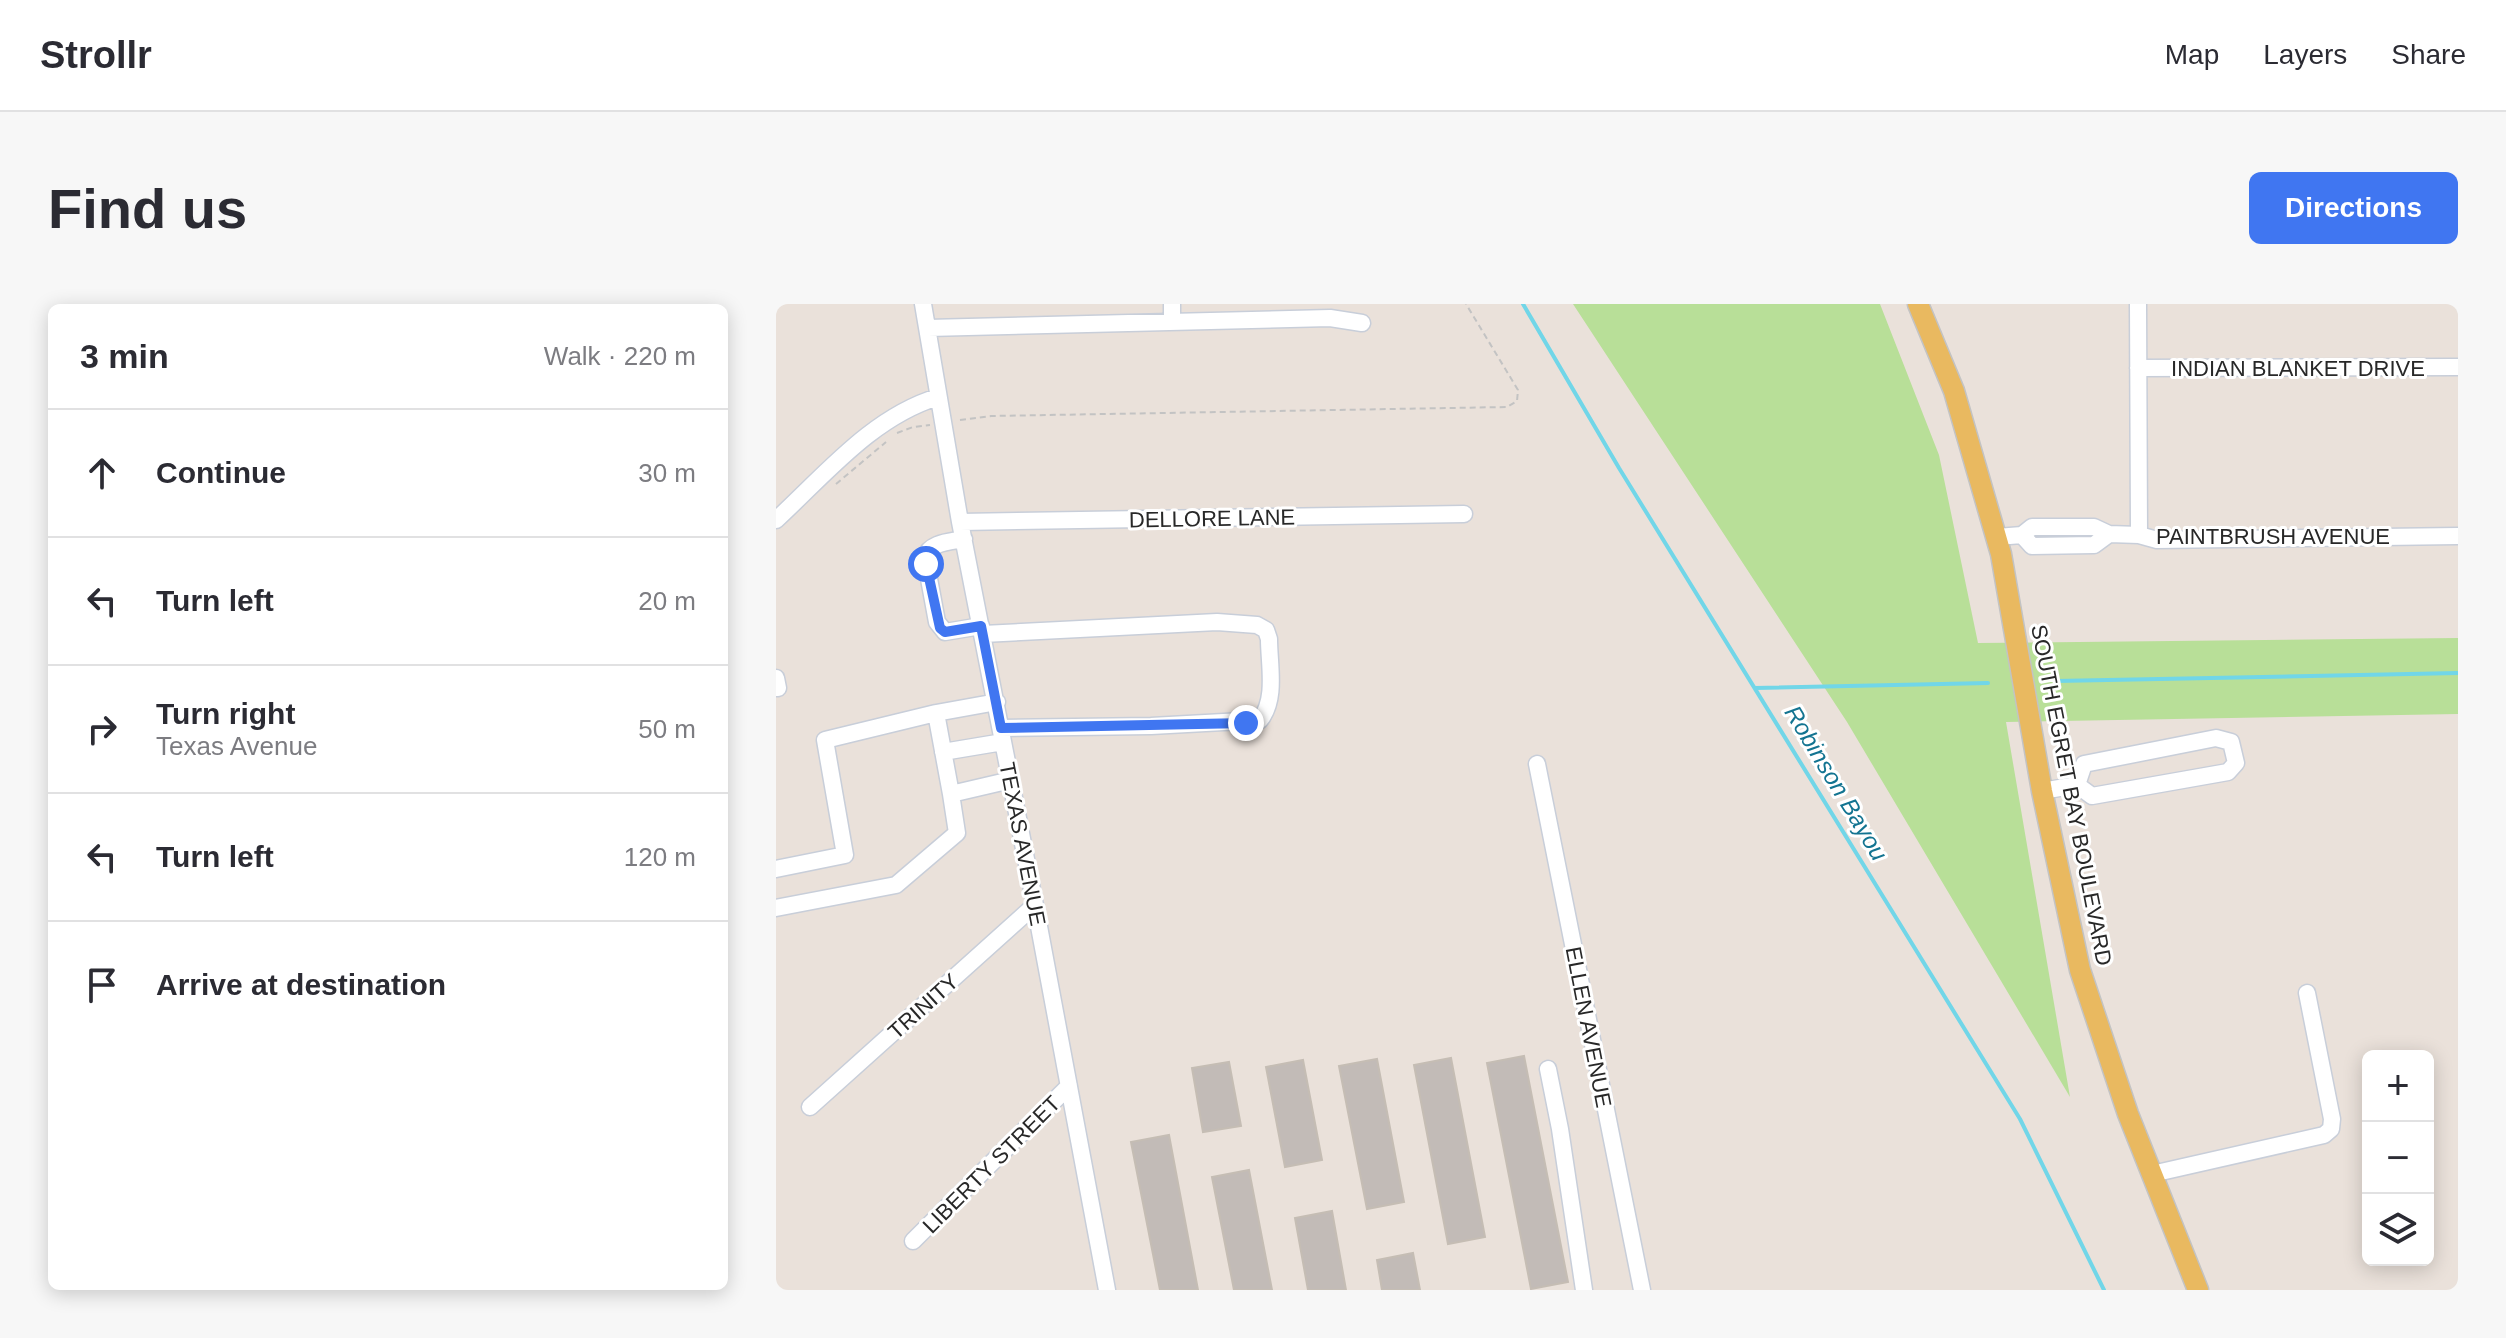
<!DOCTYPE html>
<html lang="en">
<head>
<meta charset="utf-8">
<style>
	:root { --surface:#fff; --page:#f7f7f7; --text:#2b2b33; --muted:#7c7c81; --line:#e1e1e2; --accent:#4076f1 }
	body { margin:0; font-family:Arial,sans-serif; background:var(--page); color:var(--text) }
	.controls { position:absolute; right:24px; bottom:24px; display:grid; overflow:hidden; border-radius:12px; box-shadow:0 4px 20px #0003 }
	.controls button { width:72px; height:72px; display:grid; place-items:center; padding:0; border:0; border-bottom:2px solid var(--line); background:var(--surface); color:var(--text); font:40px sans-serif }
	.stop { position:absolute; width:24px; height:24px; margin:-18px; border:6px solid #4076f1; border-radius:50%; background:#fff }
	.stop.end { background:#4076f1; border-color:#fff; box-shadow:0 2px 8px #0008 }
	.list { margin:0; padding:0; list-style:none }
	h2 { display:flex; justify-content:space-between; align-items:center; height:104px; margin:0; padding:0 32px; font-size:34px }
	h2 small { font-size:26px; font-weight:400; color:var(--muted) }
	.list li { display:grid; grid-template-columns:52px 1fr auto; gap:24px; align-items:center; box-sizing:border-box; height:128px; padding:0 32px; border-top:2px solid var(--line) }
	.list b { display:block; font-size:30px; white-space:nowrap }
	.list p { margin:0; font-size:26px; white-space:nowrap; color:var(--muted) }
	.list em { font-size:26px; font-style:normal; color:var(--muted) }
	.icon { flex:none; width:44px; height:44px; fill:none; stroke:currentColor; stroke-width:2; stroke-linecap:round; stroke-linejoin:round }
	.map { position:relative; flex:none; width:1682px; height:986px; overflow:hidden; border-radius:12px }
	header { display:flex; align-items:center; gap:48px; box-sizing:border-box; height:112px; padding:0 40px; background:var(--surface); border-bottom:2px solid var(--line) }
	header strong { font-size:38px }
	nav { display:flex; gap:44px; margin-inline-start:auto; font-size:28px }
	.intro { display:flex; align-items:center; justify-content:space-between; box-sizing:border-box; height:192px; padding:0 48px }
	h1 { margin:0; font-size:56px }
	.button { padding:20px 36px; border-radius:12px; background:var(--accent); color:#fff; font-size:28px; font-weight:700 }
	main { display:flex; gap:48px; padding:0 48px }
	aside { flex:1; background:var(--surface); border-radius:12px; box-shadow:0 4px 20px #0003 }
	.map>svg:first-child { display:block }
	.green { fill:#b8df98 }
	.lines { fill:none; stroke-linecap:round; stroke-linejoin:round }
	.stream { stroke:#71d6e8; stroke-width:4 }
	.building { fill:#c2bbb7; stroke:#c5bdb4; stroke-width:2 }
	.minor-casing { stroke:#c8ced9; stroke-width:19 }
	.major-casing { stroke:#c3c3c3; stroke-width:23 }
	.path { stroke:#c3c3c3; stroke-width:2; stroke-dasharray:6 4; stroke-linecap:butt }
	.minor { stroke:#fff; stroke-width:16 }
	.major { stroke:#e9b960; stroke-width:20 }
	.route { stroke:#4076f1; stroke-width:10 }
	.labels { text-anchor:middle; stroke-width:6; stroke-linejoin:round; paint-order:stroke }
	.street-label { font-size:22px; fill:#282828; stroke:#fff }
	.water-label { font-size:24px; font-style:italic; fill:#137491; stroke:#fff }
</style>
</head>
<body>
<header>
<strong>Strollr</strong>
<nav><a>Map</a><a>Layers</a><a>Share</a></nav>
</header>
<div class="intro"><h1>Find us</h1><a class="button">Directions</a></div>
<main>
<aside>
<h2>3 min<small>Walk · 220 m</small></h2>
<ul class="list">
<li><svg class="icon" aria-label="ahead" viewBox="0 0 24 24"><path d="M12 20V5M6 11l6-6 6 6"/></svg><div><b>Continue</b></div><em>30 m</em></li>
<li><svg class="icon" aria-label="left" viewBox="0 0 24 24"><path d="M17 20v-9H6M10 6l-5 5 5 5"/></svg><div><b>Turn left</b></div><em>20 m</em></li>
<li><svg class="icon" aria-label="right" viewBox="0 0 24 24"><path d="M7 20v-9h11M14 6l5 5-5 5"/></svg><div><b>Turn right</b><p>Texas Avenue</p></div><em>50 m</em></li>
<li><svg class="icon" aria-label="left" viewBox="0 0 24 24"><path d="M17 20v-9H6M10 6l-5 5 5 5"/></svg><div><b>Turn left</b></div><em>120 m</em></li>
<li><svg class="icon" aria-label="arrive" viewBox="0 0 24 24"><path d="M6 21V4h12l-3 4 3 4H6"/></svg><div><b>Arrive at destination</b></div></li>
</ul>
</aside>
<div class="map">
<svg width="1682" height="986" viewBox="0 0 1682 986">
	<rect width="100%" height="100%" fill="#eae1da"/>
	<path class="green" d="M797 0H1104L1163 151 1202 339 1682 334V410L1230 418 1294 793 1071 418Z"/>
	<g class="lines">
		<path class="stream" d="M747 0 843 164 1244 815 1328 986
			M1280 377 1682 369
			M979 384 1212 379"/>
	</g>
	<path class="building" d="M748 752 792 978 755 985 711 759Z
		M675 754 709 933 672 940 638 761Z
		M601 755 628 898 591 905 563 762Z
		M527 756 546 856 509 863 490 763Z
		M453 758 465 822 427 828 416 764Z
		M393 831 422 986H384L355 838Z
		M473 866 496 986H458L436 873Z
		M556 907 570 986H532L519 914Z
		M637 949 644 986H606L601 956Z"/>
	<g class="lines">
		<defs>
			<path id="minor" d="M147 0 184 218 259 601 331 986
				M396 0V17
				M1362 0 1363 231
				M152 24 554 14 586 19
				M1362 64 1682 63
				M0 216C49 171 96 113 162 93
				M184 218 688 210
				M1246 231 1256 242 1318 241 1333 230
				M1221 233 1246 231 1256 223H1318L1333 230 1363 231 1381 236 1682 232
				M188 235C174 238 154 238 149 253L161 318 169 328 205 322
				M207 330 441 318 481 321 490 326 493 335C493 361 501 395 484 416L375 422 225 424
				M0 374 2 384H0
				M167 448 227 438
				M761 460 866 986
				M1266 487 1301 481 1316 492 1452 468 1460 459 1455 438 1440 434 1308 460 1301 481
				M175 490 160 409 221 398
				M0 565 69 551 49 436 160 409
				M0 604 120 581 181 529 175 490 235 476
				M772 765 784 825 808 986
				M34 803 259 601
				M1376 870 1548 831 1555 825 1556 815 1531 689
				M137 937 293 782"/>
			<path id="major" d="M1142 0 1178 87 1225 250 1266 487 1304 666 1352 810 1422 986"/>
		</defs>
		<use href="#minor" class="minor-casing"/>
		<use href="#major" class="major-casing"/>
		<path class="path" d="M184 116 215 112 731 103 741 97 742 86 690 0
			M121 129 137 123 154 121
			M60 180 110 138"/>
		<use href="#minor" class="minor"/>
		<use href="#major" class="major"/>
	</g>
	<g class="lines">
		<path class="route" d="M150 260 164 324 169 328 205 322 225 424 470 419"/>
	</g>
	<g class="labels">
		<g class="street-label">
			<text x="1522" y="72">INDIAN BLANKET DRIVE</text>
			<text transform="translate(436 214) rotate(-1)" y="8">DELLORE LANE</text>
			<text x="1497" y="240">PAINTBRUSH AVENUE</text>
			<text transform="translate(1296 491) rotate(79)" y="8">SOUTH EGRET BAY BOULEVARD</text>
			<text transform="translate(247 540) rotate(79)" y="8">TEXAS AVENUE</text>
			<text transform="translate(147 702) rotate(-42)" y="8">TRINITY</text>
			<text transform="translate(813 723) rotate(79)" y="8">ELLEN AVENUE</text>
			<text transform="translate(215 860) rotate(-45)" y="8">LIBERTY STREET</text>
		</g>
		<g class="water-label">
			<text transform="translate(1060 479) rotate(59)" y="8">Robinson Bayou</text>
		</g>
	</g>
</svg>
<div class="controls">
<button>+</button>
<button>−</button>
<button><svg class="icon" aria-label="layers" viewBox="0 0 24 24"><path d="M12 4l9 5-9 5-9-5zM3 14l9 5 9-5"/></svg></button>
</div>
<div class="stop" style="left:150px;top:260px"></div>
<div class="stop end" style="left:470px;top:419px"></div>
</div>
</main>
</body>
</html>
